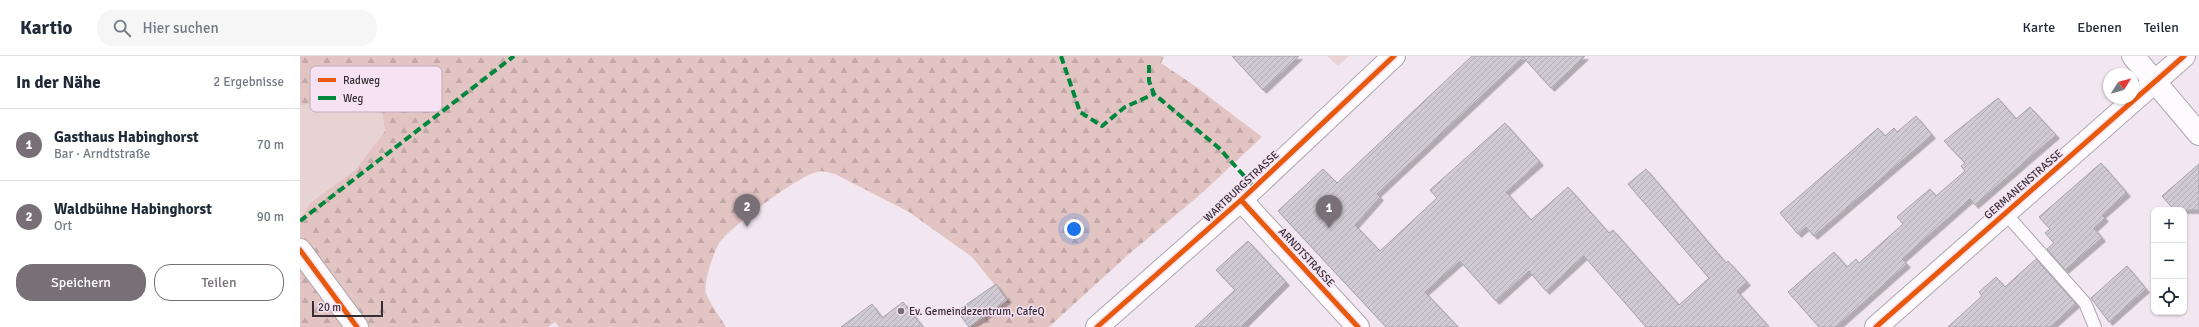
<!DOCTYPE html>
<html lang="de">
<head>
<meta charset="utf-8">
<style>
	:root { --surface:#fff; --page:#f6f6f7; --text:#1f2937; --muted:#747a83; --line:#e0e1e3; --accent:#786f77 }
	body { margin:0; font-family:Signika,sans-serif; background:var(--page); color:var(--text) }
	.controls { position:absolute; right:12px; bottom:12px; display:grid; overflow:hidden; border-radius:8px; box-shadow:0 1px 3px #0004 }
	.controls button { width:36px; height:36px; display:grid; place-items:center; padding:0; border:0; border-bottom:1px solid var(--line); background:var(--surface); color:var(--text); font:20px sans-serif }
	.compass { position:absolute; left:1803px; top:12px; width:36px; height:36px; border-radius:50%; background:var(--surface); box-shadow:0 1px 3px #0004; rotate:53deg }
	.scale { position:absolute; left:12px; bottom:10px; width:71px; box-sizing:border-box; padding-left:4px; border:2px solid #372f36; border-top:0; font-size:11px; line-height:14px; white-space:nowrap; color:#372f36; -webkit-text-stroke:3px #f6e2f3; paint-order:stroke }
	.you { position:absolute; left:774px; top:173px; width:14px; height:14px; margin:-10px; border:3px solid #fff; border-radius:50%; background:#1a73e8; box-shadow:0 0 0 6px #1a73e833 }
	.badge { display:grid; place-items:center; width:26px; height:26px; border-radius:50%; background:var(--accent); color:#fff; font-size:13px; font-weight:700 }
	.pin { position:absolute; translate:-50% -33px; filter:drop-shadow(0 1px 2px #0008) }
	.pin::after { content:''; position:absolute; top:21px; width:14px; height:12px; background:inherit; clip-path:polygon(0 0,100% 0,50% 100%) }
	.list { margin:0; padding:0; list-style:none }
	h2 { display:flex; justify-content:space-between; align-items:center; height:52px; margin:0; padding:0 16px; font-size:17px }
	h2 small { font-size:13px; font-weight:400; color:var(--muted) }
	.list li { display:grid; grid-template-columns:26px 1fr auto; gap:12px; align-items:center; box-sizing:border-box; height:72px; padding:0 16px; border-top:1px solid var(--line) }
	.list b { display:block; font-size:15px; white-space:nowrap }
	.list p { margin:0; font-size:13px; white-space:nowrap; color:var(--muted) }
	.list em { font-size:13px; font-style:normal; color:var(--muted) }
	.actions { display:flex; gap:8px; padding:12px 16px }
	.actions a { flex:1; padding:9px 0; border:1px solid var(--accent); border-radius:16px; text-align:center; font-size:14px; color:var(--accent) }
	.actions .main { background:var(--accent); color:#fff }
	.icon { flex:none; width:22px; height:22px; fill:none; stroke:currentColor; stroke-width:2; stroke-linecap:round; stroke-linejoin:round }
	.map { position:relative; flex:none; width:1899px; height:271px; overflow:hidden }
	header { display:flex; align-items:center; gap:24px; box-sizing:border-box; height:56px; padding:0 20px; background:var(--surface); border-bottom:1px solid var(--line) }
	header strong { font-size:19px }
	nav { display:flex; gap:22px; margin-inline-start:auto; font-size:14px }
	.search { width:280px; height:36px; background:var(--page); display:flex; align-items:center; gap:10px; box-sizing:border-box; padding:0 14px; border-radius:16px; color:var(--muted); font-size:15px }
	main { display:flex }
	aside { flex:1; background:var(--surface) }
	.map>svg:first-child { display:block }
	.grass { fill:#e8d3d4 }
	.forest { fill:url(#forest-firs) }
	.building { fill:url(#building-hatch); stroke:#a8a2aa; filter:url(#shadow) }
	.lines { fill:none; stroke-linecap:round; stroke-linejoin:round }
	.lane-casing { stroke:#afa7ae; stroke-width:14 }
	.street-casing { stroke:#afa7ae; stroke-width:24 }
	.secondary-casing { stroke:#afa7ae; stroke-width:24 }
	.lane { stroke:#fdfbfd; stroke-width:12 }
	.street { stroke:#fdfbfd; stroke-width:22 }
	.secondary { stroke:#fdfbfd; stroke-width:22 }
	.quiet { stroke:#00873e; stroke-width:4; stroke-dasharray:8 4; stroke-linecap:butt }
	.cycleway-casing { stroke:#f6e2f3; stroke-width:8 }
	.cycleway { stroke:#e8590c; stroke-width:5 }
	.poi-dot { fill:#786f77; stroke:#f6e2f3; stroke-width:1.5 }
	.labels { text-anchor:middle; stroke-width:3; stroke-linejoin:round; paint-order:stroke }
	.street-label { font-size:11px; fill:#372f36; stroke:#f6e2f3 }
	.poi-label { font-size:11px; fill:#372f36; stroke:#f6e2f3; text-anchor:start }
	.key { fill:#f6e2f3; stroke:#bdacba; stroke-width:1 }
	.key-label { font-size:11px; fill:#372f36 }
</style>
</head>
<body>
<header>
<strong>Kartio</strong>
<div class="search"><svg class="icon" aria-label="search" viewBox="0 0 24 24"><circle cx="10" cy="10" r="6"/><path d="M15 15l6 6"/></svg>Hier suchen</div>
<nav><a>Karte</a><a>Ebenen</a><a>Teilen</a></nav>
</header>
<main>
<aside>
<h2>In der Nähe<small>2 Ergebnisse</small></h2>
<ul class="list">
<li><span class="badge">1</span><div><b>Gasthaus Habinghorst</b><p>Bar · Arndtstraße</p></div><em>70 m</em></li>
<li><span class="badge">2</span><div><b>Waldbühne Habinghorst</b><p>Ort</p></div><em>90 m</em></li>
</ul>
<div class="actions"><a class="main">Speichern</a><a>Teilen</a></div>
</aside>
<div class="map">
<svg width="1899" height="271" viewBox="0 0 1899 271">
	<defs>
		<pattern id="forest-firs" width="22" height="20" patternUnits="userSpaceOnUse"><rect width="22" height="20" fill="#e2c4c3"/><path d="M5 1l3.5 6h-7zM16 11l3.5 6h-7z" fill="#c2a9a8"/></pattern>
		<pattern id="building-hatch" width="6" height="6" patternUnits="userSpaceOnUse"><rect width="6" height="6" fill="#d0cad2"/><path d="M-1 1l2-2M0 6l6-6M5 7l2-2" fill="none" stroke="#b3aeb5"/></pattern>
		<filter id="shadow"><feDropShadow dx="3.5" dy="3.5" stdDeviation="0" flood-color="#0004"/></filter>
	</defs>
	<rect width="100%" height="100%" fill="#f2e7f0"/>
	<path class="grass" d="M1027 0H1049L1038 10Z
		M47 38 80 45 85 75 55 114 10 147 0 163V50Z"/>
	<path class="forest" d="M0 0H862L864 1 861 7 895 30 962 81 901 138 829 198 749 271H670L707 244 672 201 609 156 535 118C529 117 523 114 517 116 499 119 429 172 419 187 414 196 403 227 406 237 410 248 420 261 426 271H259L255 266 248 271H61L0 186V163L10 147 55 114 85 75 80 45 47 38 0 50Z
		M0 211 43 271H0Z"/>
	<path class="building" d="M932 0H999L963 34Z
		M1172 0H1285L1251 32 1223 1 1077 138 1080 141 1055 169 1080 195 1137 142 1130 134 1205 67 1240 106 1206 136 1231 164 1268 131 1309 177 1313 174 1379 249 1409 222 1328 128 1346 113 1426 207 1428 205 1447 226 1437 235 1469 271H1346L1284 200 1246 235 1229 215 1196 245 1160 205 1125 236 1158 271H1086L978 155 1023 113 1037 127Z
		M1698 42 1716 63 1730 51 1756 79 1675 149 1670 143 1602 203 1607 208 1536 271H1519L1488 236 1534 196 1547 211 1556 203 1559 207 1603 168 1597 161 1611 149 1630 133 1636 140 1665 115 1661 110 1665 107 1644 85Z
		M1616 60 1632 79 1514 180 1506 171 1498 178 1480 157 1578 72 1585 80 1594 72 1597 76Z
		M1801 107 1827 137 1802 159 1805 162 1794 172 1802 182 1765 214 1747 193 1754 187 1745 177 1750 173 1739 161Z
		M1899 108V154H1874L1862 140Z
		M948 185 986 226 941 271H895L935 234 916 214Z
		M1736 203 1776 248 1750 271H1648L1682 240 1679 236 1696 221 1705 231Z
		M1827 210 1846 233 1809 266 1791 242Z
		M696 228 707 244 669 271 657 255Z
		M603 246 623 271H541L572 248 582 262Z"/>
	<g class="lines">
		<defs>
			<path id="lane" d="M1705 157 1785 247 1795 271"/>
			<path id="street" d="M1833 0 1899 78
				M941 144 1058 271
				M0 194 57 271
				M1576 271 1884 0"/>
			<path id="secondary" d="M797 271 941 144 1094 0"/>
		</defs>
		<use href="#lane" class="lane-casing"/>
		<use href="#street" class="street-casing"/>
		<use href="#secondary" class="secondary-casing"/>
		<use href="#lane" class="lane"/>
		<use href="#street" class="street"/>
		<use href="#secondary" class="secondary"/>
		<path class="quiet" d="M761 0 780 56 802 70 825 51 854 38
			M849 9V25L854 38 919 92 954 131
			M0 165 214 0"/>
		<defs>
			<path id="cycleway" d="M941 144 1058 271
				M0 194 57 271
				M797 271 941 144 1094 0
				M1576 271 1884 0"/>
		</defs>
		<use href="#cycleway" class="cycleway-casing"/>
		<use href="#cycleway" class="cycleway"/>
	</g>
	<circle class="poi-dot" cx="601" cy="255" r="4"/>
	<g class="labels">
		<g class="street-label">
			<text transform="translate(1723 128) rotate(-41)" y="4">GERMANENSTRASSE</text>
			<text transform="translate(941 130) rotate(-43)" y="4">WARTBURGSTRASSE</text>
			<text transform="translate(1007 201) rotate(47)" y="4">ARNDTSTRASSE</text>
		</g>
		<g class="poi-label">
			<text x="609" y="259">Ev. Gemeindezentrum, CafeQ</text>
		</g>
	</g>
	<rect x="10" y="10" width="132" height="46" rx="6" class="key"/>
	<rect x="18" y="22" width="18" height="4" fill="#e8590c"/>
	<rect x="18" y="40" width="18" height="4" fill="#00873e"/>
	<g class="key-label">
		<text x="43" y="28">Radweg</text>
		<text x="43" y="46">Weg</text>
	</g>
</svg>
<div class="controls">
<button>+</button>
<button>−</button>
<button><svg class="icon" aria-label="locate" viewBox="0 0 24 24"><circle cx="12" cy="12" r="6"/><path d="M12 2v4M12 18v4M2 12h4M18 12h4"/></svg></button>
</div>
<svg class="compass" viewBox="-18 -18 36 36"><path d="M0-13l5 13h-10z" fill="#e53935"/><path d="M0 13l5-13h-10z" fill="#747a83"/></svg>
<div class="scale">20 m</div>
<div class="you"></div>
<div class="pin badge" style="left:1029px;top:172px">1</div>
<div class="pin badge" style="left:447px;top:171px">2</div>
</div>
</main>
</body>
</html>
